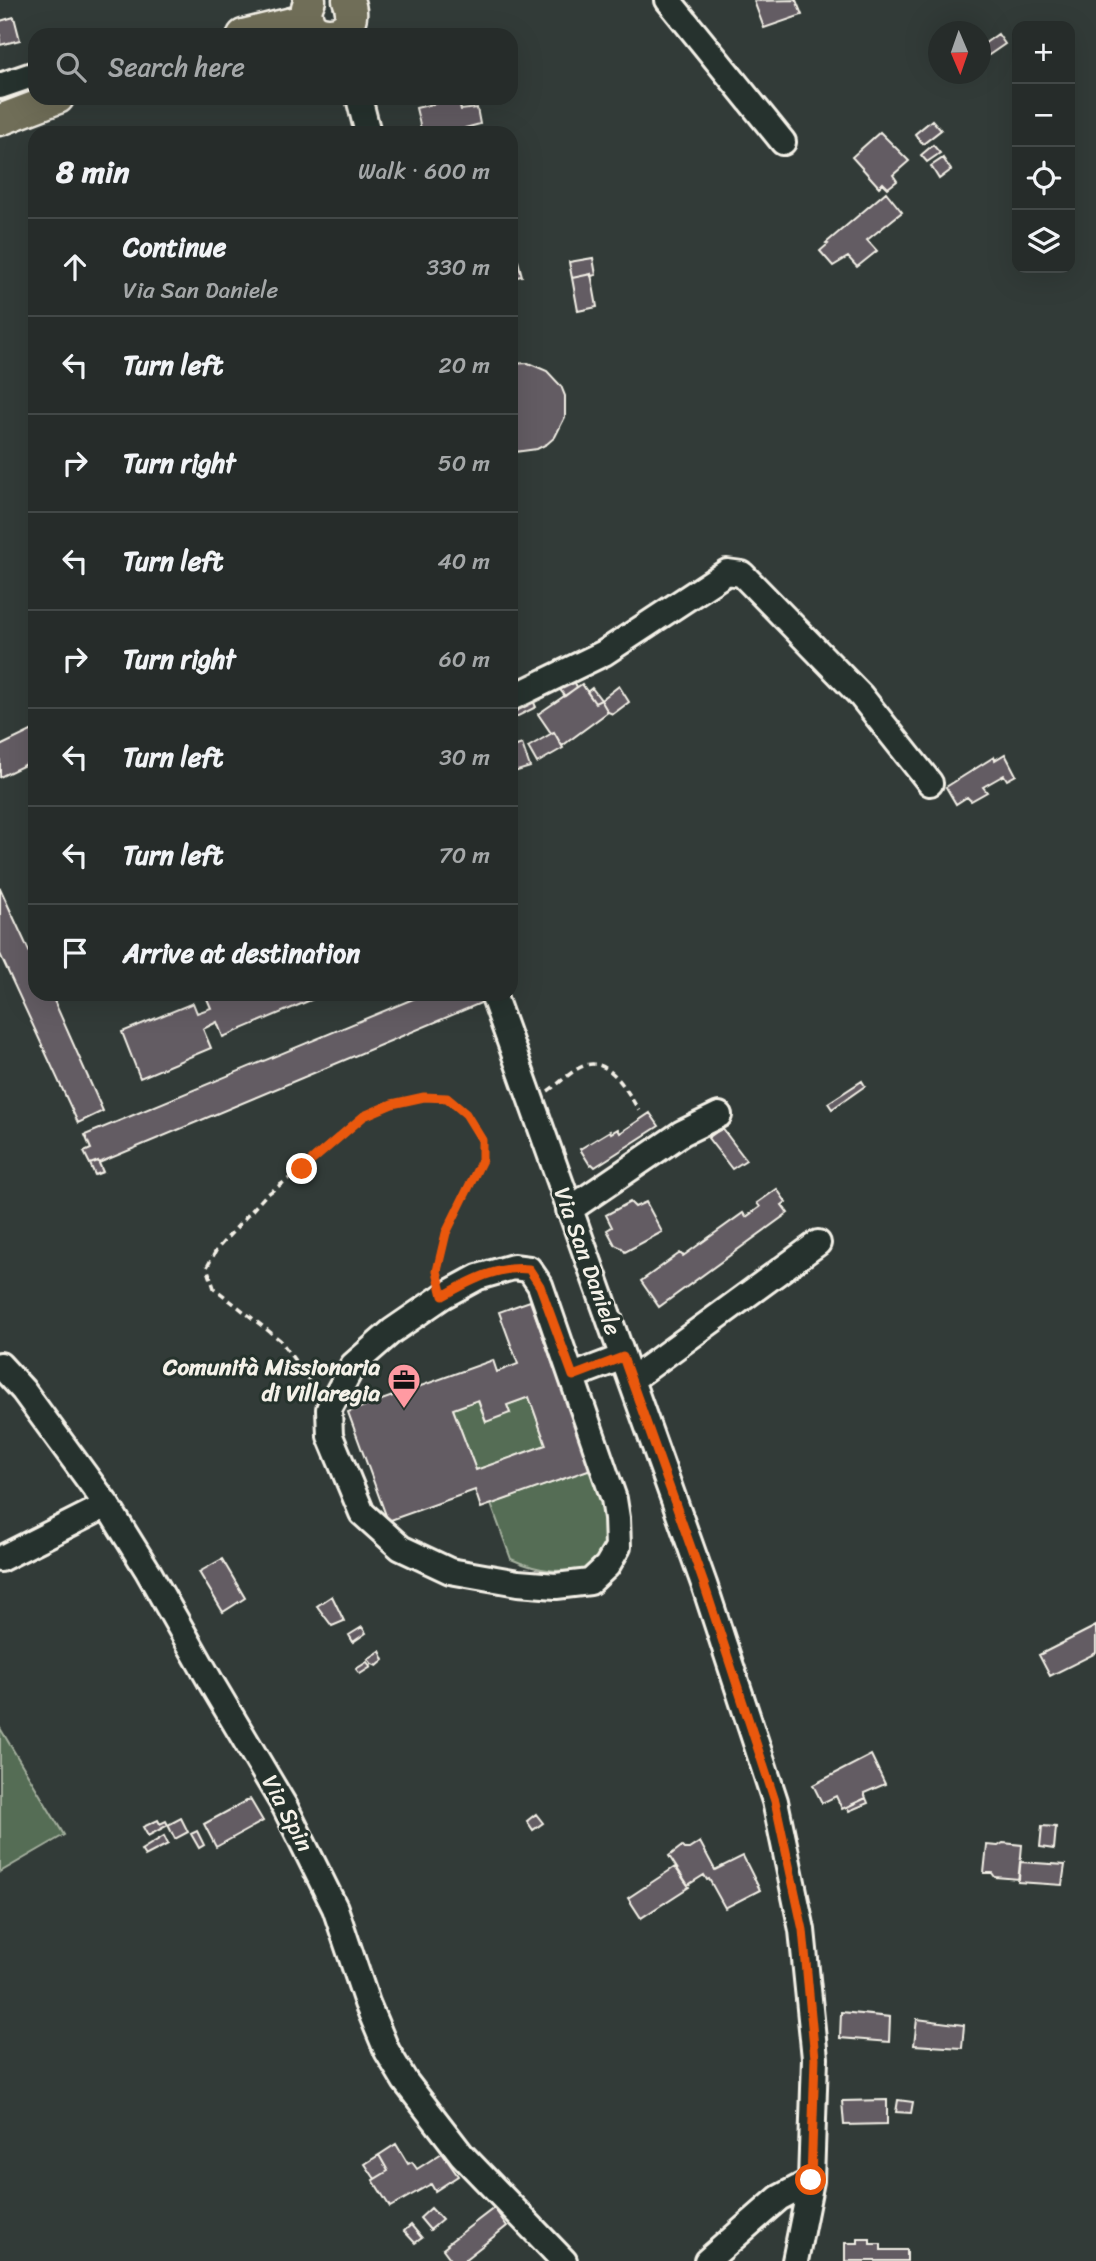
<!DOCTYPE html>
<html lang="en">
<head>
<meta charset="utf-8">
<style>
	:root { --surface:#262c2a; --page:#2e3432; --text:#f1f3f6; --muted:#a4a7a8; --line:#424847 }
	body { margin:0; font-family:Sriracha,sans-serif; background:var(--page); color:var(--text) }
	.controls { position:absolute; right:21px; top:21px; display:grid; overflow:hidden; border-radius:14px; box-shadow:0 7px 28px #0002 }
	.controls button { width:63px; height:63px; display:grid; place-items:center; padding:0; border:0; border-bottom:2px solid var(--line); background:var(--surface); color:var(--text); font:35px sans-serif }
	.compass { position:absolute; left:928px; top:21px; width:63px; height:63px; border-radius:50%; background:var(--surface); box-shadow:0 7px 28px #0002; rotate:178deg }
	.stop { position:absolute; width:21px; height:21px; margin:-16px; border:5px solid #ea580c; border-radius:50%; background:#fff }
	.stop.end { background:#ea580c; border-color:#fff; box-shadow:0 2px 7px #0008 }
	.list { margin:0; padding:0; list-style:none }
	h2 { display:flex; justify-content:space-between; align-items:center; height:91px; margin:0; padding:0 28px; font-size:30px }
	h2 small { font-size:23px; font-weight:400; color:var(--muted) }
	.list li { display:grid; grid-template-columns:46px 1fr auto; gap:21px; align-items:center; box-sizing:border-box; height:98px; padding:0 28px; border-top:2px solid var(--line) }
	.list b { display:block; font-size:26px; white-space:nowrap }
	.list p { margin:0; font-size:23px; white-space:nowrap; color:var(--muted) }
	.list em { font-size:23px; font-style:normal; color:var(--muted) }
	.icon { flex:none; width:38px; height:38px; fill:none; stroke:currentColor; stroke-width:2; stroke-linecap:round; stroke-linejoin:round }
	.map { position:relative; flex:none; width:1096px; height:2261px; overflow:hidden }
	.search { position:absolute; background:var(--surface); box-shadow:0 7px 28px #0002; left:28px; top:28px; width:490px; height:77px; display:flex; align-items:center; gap:18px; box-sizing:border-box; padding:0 24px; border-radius:21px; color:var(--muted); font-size:26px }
	.panel { position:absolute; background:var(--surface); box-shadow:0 7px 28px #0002; left:28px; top:126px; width:490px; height:875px; border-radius:21px }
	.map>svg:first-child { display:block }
	.green { fill:#546d54; stroke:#a4af9e; stroke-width:2 }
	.building { fill:#645c63; stroke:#f4f1e8; stroke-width:2; fill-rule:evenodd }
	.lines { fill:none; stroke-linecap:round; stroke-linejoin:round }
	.minor-casing { stroke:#f4f1e8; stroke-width:30 }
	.major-casing { stroke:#f4f1e8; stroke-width:35 }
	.path { stroke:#f4f1e8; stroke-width:3.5; stroke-dasharray:7 5; stroke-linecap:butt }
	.minor { stroke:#26332d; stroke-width:24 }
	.major { stroke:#706e59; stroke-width:30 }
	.route { stroke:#ea580c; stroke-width:9 }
	.labels { text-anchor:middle; stroke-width:6; stroke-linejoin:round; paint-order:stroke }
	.street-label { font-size:23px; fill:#f4f1e8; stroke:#26332d }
	.poi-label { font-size:23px; font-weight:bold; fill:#f4f1e8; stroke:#26332d; text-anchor:end }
</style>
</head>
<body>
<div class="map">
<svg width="1096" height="2261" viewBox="0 0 1096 2261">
	<rect width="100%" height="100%" fill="#323b38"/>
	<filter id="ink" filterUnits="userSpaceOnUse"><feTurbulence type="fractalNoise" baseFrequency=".0143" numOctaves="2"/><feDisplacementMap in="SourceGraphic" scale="14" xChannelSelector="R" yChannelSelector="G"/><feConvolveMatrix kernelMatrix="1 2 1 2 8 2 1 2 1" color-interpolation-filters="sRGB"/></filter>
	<g filter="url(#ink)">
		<path class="green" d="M529 1397 546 1445 476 1470 453 1409 478 1400 510 1413 507 1405Z
			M591 1469 605 1514 606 1551 595 1567C561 1573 542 1573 511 1559L491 1504Z
			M0 1728 64 1835 0 1872Z"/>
		<path class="building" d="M796 0 802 15 764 28 754 1Z
			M14 17 20 40 0 45V21Z
			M998 34 1005 44 986 57 981 46Z
			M458 98 461 110 477 108 480 124 465 128 466 133H422L416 108Z
			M932 120 941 130 923 144 915 134Z
			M880 132 909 161 893 175 897 181 888 188 883 183 879 187 852 157Z
			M933 145 940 153 927 162 921 155Z
			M943 158 951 170 939 179 931 166Z
			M886 192 902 212 867 240 877 251 857 267 848 257 833 266 820 251 828 244 826 243Z
			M593 258 596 275 591 276V274L572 278 569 262Z
			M518 261 522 276 511 278V262Z
			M591 274 597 307 578 311 572 278Z
			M528 363 547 371 561 386 565 396V417L555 437 547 444 537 449 515 452 511 450V364Z
			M572 677 577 687 565 696 558 687Z
			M582 684 595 703 601 700 608 712 562 746 554 732 551 733 538 714Z
			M619 686 629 702 613 714 608 712 601 700Z
			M592 688 601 700 595 703 587 692Z
			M531 696 536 707 516 717 511 707Z
			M35 729V760L0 777V746Z
			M554 732 563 748 537 763 528 747Z
			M522 744 530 767 511 773V748Z
			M1005 754 1016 775 1007 780 1004 775 983 787 987 792 971 801 967 797 956 804 946 787 994 757 995 760Z
			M0 888 35 964V994L52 996 103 1111 78 1123 0 954Z
			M205 994H325L223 1037 217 1022 203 1029 211 1048 140 1078 122 1032 193 1003 197 1013 211 1008Z
			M425 994H486L488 1000 99 1163 98 1161 90 1164 84 1152 91 1149 85 1135Z
			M862 1081 865 1086 832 1109 828 1103Z
			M650 1113 659 1126 595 1167 592 1164 590 1165 580 1149 610 1131 611 1133 618 1129 620 1133Z
			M722 1128 746 1160 732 1169 708 1138Z
			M98 1161 103 1172 95 1175 90 1164Z
			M777 1189 786 1202 782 1205 788 1213 659 1307 641 1281 680 1253 683 1256 743 1213 746 1217 760 1207 757 1203Z
			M630 1202 635 1207 646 1202 662 1232 625 1252 622 1248 615 1245 607 1230 612 1227 606 1215Z
			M530 1301 591 1469 481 1508 475 1490 388 1521 348 1412 493 1360 497 1372 518 1364 499 1312ZM529 1397 546 1445 476 1470 453 1409 478 1400 486 1422 510 1413 507 1405Z
			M222 1559 245 1598 223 1612 199 1572Z
			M332 1596 344 1621 332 1626 317 1606Z
			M1096 1626V1653L1050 1676 1039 1655Z
			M362 1627 366 1633 353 1642 349 1635Z
			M380 1651 384 1660 377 1666 372 1664 368 1659Z
			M367 1662 371 1667 360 1674 356 1669Z
			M871 1755 885 1784 864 1793 866 1798 842 1809 836 1796 822 1803 813 1785Z
			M866 1798 868 1803 849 1811 847 1807Z
			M250 1799 263 1821 216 1847 204 1824Z
			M536 1814 543 1823 533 1830 527 1821Z
			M181 1818 188 1832 175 1839 168 1825Z
			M158 1820 160 1824 166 1821 168 1825 148 1836 143 1827Z
			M1042 1826 1056 1827 1054 1849 1040 1847Z
			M197 1831 204 1845 199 1848 191 1834Z
			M164 1836 168 1844 145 1856 141 1850Z
			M700 1842 715 1870 743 1856 760 1890 725 1908 709 1879 707 1880 704 1875 688 1885 669 1856 682 1846 685 1849H689Z
			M1003 1843 1022 1845 1019 1879 995 1877 992 1873H984L987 1845 998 1846Z
			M1020 1862 1065 1865 1062 1885 1018 1882Z
			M675 1867 689 1887 641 1918 628 1898Z
			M841 2012 890 2017 889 2042 840 2038Z
			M917 2019 964 2025 962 2048 914 2045Z
			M887 2100V2124L844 2125 842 2101Z
			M898 2100 913 2102 911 2113 896 2112Z
			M396 2144 408 2164 412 2162 417 2169 442 2153 458 2176 435 2191 431 2184 390 2207 373 2180 388 2171 379 2155Z
			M379 2155 388 2171 375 2179 365 2164Z
			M431 2208 442 2220 430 2230 420 2218Z
			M494 2208 507 2226 463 2261H452L443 2249 448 2245 447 2244Z
			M411 2225 422 2238 415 2243 404 2231Z
			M858 2239H870V2244H881V2250H907V2261H845V2243H858Z"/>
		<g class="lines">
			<defs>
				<path id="minor" d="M668 0 783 142
					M0 86 35 74
					M359 98 368 133
					M511 698 604 653 727 572 742 574 861 696 930 783
					M493 994 704 1584 775 1801 802 1930 815 2058 811 2181 795 2261
					M569 1210 682 1133 719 1115
					M513 1267 529 1269 540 1285 614 1499 617 1518 618 1547 607 1566 590 1582 556 1586 518 1583 450 1571 401 1548 362 1513 330 1436 329 1409 353 1365 392 1331 443 1296 478 1277Z
					M0 1365 23 1390 107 1505 148 1571 212 1684 285 1807 335 1908 367 2003 387 2051 405 2081 462 2155 564 2261
					M573 1376 623 1357
					M631 1380 818 1243
					M0 1559 107 1505
					M707 2261 779 2198 811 2181"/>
				<path id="major" d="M310 0C289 42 367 46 348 0
					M243 35 308 19
					M0 120 58 98"/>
			</defs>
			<use href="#minor" class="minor-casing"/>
			<use href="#major" class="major-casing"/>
			<path class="path" d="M548 1091C560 1083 573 1069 586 1065 611 1058 629 1094 639 1111
				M316 1390 280 1340 214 1288 207 1267 217 1249 265 1196 302 1169 364 1116 392 1104 424 1097 447 1098 466 1114 482 1140V1159L446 1233 437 1271 438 1277"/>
			<use href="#minor" class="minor"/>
			<use href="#major" class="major"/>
		</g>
	</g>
	<g class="lines" filter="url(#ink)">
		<path class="route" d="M302 1169 364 1116 392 1104 424 1097 447 1098 466 1114 482 1140V1160L446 1233 437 1271 443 1296C470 1281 498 1265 529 1269L540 1286 573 1376 623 1357 704 1584 775 1801 803 1930 815 2058 811 2180"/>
	</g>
	<defs>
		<symbol id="office-pin" viewBox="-11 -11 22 30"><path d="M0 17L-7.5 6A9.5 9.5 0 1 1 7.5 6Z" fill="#ff9aa2" stroke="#26332d"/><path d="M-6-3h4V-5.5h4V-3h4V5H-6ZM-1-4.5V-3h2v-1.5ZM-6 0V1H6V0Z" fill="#111"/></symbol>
	</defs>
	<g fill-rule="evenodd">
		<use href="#office-pin" x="385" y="1361" width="38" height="52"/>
	</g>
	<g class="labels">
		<g class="street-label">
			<text transform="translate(588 1261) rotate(70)" y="8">Via San Daniele</text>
			<text transform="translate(288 1813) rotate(62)" y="8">Via Spin</text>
		</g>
		<g class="poi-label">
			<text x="380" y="1375">Comunità Missionaria<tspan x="380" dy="26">di Villaregia</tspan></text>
		</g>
	</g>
</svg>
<div class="controls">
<button>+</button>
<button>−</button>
<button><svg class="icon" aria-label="locate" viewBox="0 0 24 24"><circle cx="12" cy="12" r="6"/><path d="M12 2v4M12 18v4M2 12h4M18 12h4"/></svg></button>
<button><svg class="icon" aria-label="layers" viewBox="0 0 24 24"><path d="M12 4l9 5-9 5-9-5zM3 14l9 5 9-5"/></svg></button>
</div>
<svg class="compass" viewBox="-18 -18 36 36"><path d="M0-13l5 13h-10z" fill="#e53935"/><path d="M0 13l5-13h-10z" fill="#a4a7a8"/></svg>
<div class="stop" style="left:811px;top:2180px"></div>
<div class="stop end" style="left:302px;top:1169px"></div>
<div class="search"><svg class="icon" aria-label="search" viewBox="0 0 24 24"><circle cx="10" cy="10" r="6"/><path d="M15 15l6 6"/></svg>Search here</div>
<section class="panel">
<h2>8 min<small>Walk · 600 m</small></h2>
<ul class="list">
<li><svg class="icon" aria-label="ahead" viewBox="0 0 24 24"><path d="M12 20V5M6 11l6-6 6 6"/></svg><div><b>Continue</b><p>Via San Daniele</p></div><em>330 m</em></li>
<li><svg class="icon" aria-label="left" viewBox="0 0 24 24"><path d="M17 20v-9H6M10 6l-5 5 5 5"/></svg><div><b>Turn left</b></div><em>20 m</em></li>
<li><svg class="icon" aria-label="right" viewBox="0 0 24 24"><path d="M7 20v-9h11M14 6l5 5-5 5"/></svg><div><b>Turn right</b></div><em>50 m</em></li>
<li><svg class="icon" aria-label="left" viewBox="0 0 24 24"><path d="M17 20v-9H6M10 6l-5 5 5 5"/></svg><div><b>Turn left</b></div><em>40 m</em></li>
<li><svg class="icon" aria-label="right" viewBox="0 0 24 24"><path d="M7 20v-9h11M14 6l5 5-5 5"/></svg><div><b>Turn right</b></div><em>60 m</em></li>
<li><svg class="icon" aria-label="left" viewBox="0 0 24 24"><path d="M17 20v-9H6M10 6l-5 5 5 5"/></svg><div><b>Turn left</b></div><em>30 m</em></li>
<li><svg class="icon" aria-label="left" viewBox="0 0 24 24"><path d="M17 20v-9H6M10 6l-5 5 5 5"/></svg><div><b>Turn left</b></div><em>70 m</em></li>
<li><svg class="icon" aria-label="arrive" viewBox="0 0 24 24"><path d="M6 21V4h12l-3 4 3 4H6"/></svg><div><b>Arrive at destination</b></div></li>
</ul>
</section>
</div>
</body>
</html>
